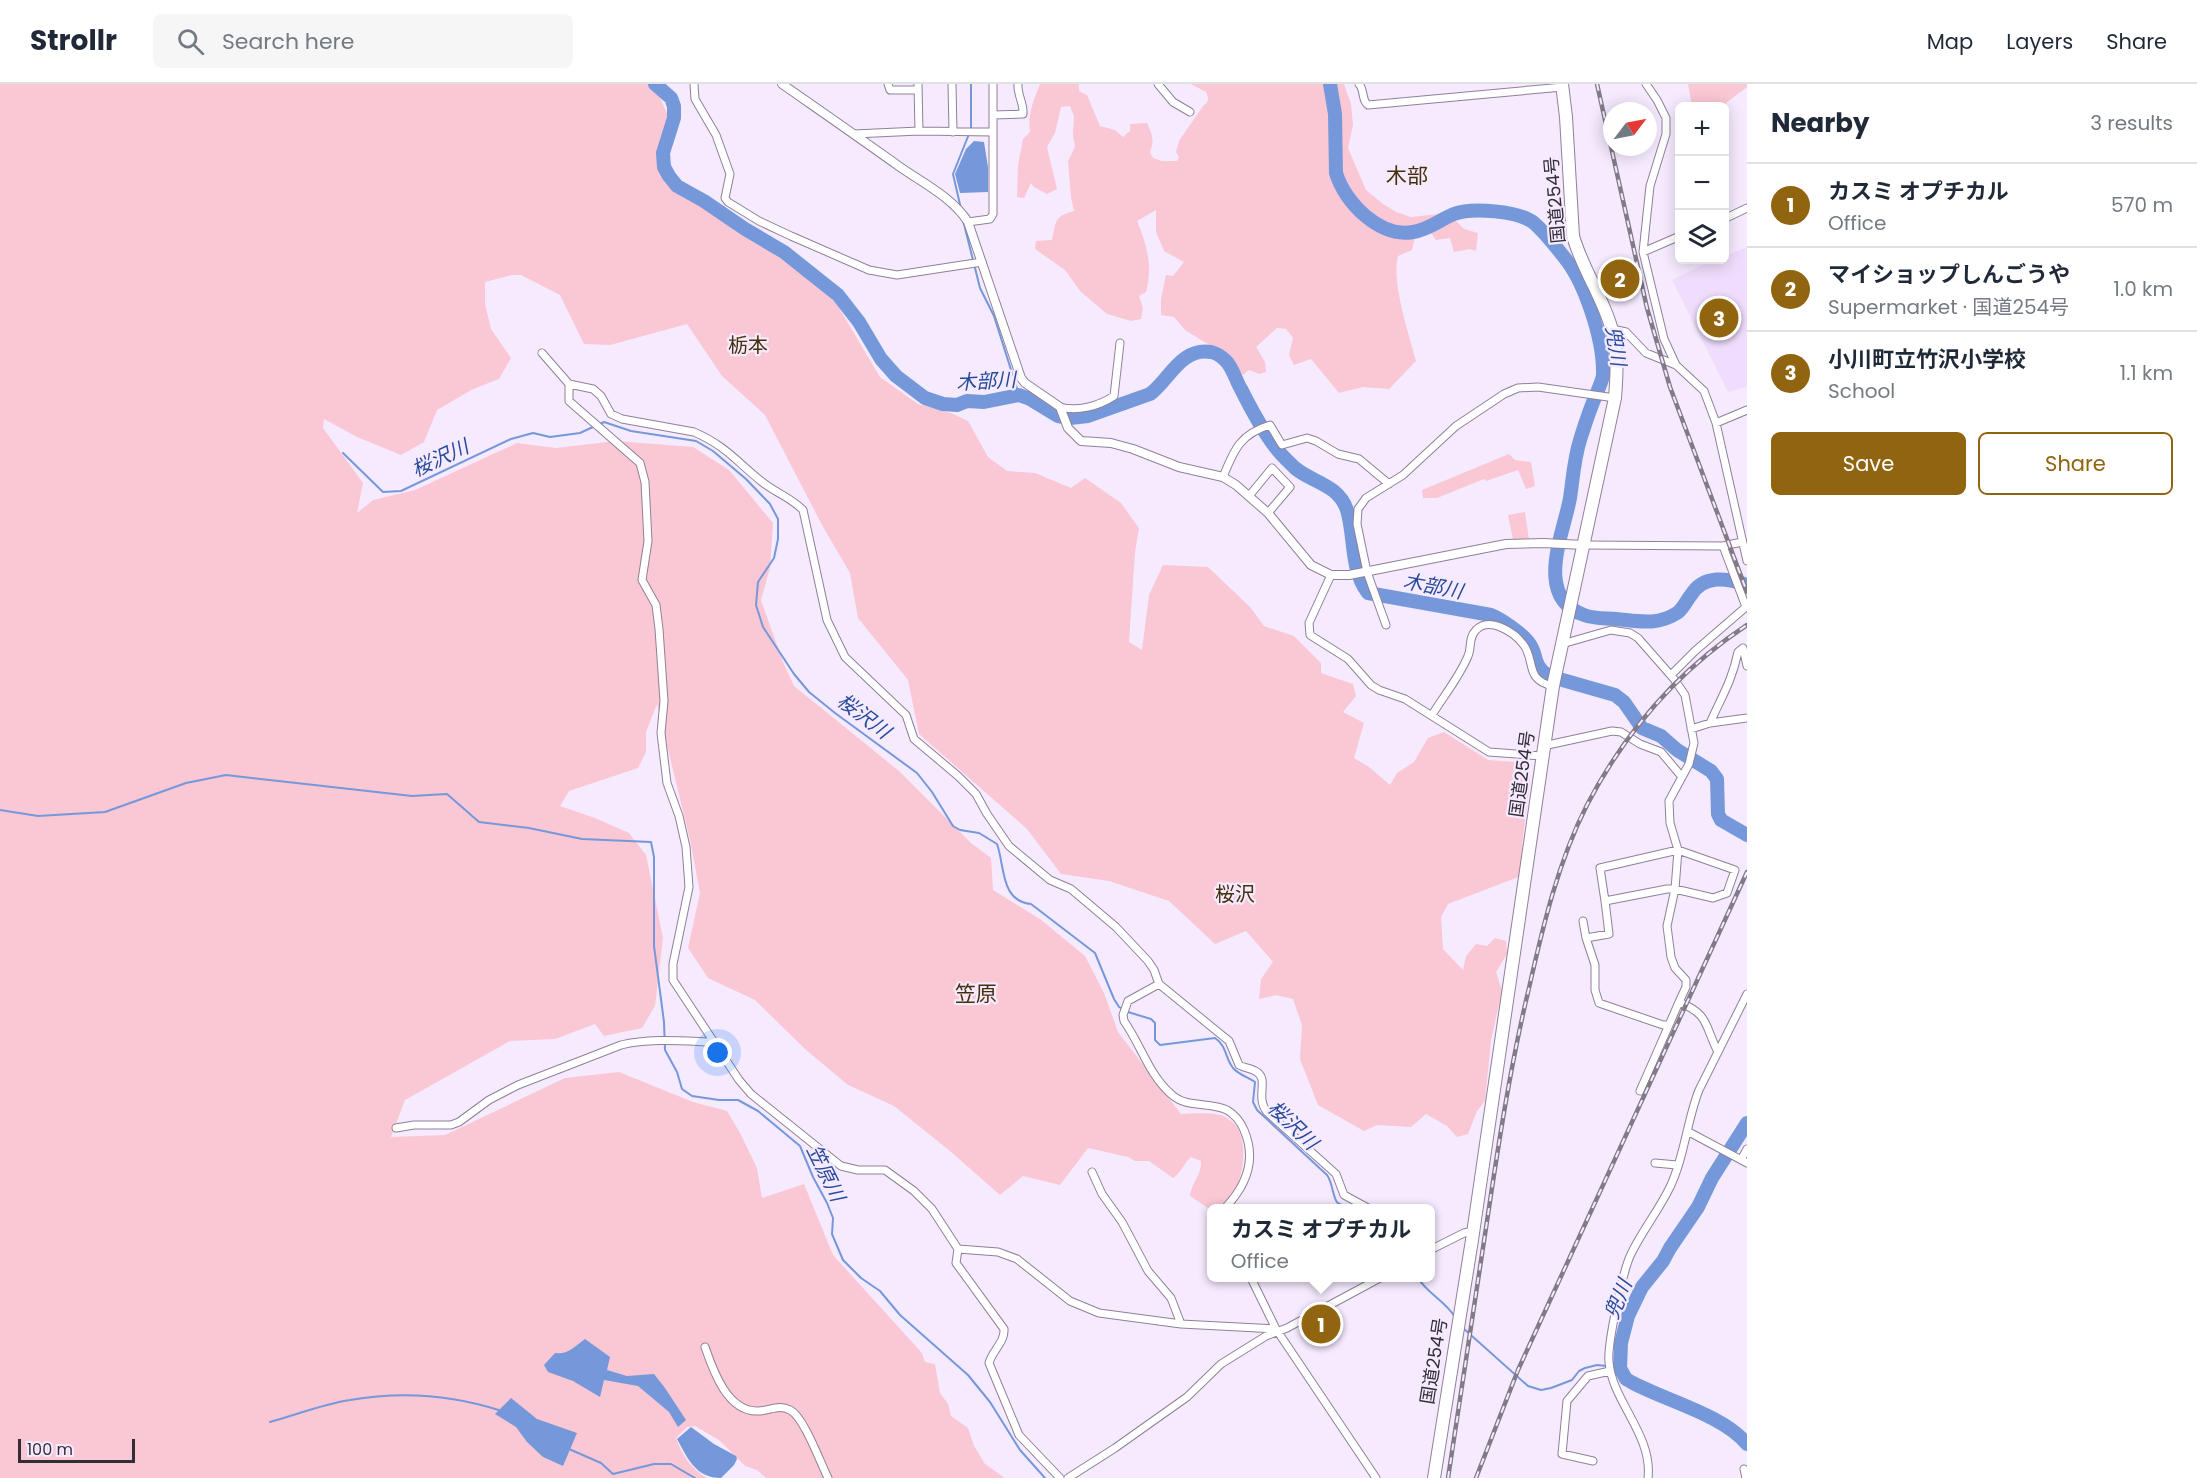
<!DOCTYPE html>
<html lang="en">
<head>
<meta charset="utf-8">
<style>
	:root { --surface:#fff; --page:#f6f6f7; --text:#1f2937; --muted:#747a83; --line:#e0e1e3; --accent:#91640f }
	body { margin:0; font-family:Poppins,"Noto Sans JP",sans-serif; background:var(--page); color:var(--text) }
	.controls { position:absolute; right:18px; top:18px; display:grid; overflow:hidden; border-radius:9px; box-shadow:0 3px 15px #0003 }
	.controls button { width:54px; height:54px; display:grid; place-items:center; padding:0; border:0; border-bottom:2px solid var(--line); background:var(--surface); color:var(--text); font:30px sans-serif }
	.compass { position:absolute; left:1603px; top:18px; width:54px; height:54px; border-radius:50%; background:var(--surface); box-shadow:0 3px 15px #0003; rotate:58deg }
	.scale { position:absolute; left:18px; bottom:15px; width:117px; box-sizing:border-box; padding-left:6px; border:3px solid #332d36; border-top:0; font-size:16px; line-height:21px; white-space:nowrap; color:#332d36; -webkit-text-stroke:4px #f6eaff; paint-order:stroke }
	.you { position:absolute; left:718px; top:969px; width:21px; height:21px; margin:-15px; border:4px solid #fff; border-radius:50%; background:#1a73e8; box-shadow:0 0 0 9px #1a73e833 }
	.badge { display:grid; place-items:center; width:39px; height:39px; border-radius:50%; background:var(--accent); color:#fff; font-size:20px; font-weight:700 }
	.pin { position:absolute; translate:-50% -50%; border:3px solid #fff; box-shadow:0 2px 6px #0006 }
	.popup { position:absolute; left:1207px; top:1120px; width:228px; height:78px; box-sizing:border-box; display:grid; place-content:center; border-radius:9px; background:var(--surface); filter:drop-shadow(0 2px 4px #0005); font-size:20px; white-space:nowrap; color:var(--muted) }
	.popup b { font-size:22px; color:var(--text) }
	.popup::after { content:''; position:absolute; left:50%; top:100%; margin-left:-12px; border:12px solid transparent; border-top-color:var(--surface) }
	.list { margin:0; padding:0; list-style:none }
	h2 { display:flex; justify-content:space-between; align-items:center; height:78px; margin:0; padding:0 24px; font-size:26px }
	h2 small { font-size:20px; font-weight:400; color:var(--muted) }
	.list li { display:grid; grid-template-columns:39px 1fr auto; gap:18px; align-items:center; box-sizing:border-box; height:84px; padding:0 24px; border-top:2px solid var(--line) }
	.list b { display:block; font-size:22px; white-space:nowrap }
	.list p { margin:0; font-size:20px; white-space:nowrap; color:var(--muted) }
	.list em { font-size:20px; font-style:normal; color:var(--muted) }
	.actions { display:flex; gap:12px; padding:18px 24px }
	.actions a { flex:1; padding:14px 0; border:2px solid var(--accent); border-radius:9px; text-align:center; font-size:21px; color:var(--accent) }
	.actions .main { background:var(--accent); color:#fff }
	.icon { flex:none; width:33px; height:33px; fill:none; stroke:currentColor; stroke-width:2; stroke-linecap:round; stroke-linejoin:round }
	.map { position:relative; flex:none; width:1747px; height:1394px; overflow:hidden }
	header { display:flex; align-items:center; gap:36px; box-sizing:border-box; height:84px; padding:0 30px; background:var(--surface); border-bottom:2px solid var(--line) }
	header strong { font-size:28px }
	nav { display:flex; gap:33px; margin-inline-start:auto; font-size:21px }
	.search { width:420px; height:54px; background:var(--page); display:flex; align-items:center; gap:15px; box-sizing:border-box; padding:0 21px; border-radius:9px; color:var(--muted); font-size:22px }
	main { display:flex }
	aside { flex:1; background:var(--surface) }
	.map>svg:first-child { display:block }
	.built { fill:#f0ddfd }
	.green { fill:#fac7d4 }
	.water { fill:#7598db }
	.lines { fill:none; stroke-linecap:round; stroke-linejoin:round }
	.stream { stroke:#7598db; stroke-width:2 }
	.river { stroke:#7598db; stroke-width:14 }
	.minor-casing { stroke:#8f8098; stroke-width:9 }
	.tertiary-casing { stroke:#8f8098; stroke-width:10 }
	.trunk-casing { stroke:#8f8098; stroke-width:14 }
	.minor { stroke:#fff; stroke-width:7 }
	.tertiary { stroke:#fff; stroke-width:8 }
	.trunk { stroke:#fff; stroke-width:12 }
	.rail-casing { stroke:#827a87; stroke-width:4.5 }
	.rail { stroke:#f6eaff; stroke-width:2; stroke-dasharray:7; stroke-linecap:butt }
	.labels { text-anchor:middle; stroke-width:4.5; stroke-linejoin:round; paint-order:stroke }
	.street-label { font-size:18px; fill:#332d36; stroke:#f6eaff }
	.neighbourhood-label { font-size:20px; fill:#46300b; stroke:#f6eaff }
	.water-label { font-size:20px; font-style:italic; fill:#264b9b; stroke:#f6eaff }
	.quarter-label { font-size:21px; fill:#46300b; stroke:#f6eaff }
</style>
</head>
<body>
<header>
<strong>Strollr</strong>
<div class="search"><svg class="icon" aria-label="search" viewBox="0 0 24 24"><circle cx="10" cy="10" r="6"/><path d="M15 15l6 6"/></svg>Search here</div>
<nav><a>Map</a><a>Layers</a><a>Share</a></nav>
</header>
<main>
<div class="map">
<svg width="1747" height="1394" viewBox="0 0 1747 1394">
	<rect width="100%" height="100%" fill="#f6eaff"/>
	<path class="built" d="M1747 163V304L1746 303 1728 308 1672 196 1713 176H1724L1725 172Z"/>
	<path class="green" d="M0 0H652L655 2 669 34 673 49 665 65 661 82 664 94 672 104 698 120 741 151 778 172 810 196 836 219 880 293 918 320 951 329 968 337 988 373 1007 387 1035 389 1071 404 1085 394 1121 419 1139 444 1135 468 1129 558 1142 566 1149 511 1163 481 1208 483 1250 523 1264 542 1294 552 1321 579V589L1353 600 1356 612 1343 628 1364 639 1354 674 1369 683 1390 701 1397 689 1414 678 1428 654 1444 648 1488 676 1528 679 1530 698 1522 760 1521 792 1448 820 1441 833 1443 865 1463 886 1466 872 1476 860 1487 862 1495 854 1506 857 1507 870 1496 888 1502 907 1491 956 1485 1017 1477 1027 1468 1050 1457 1053 1447 1042 1426 1030 1411 1043 1377 1041 1364 1047 1318 1021 1300 975 1302 941 1293 915 1276 911 1259 915 1261 895 1273 878 1246 847 1215 860 1169 817 1109 797 1061 790 1027 745 919 650 908 596 858 534 850 489 822 441 765 331 722 292 687 240 610 261 584 260 560 211 521 191H512L485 198V220L491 245 511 274 499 295 473 305 437 326 424 358 401 371 357 353 324 335 323 344 363 399 357 429 373 416 415 406 517 359 556 364 616 357 693 363 729 386 773 439 770 484 761 516 783 578 794 602 899 687 971 759 991 774 993 806 1040 835 1085 872 1104 909 1118 948 1181 1030C1194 1030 1215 1027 1227 1034 1250 1046 1245 1087 1235 1106 1230 1116 1219 1122 1211 1126L1190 1112C1191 1099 1202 1091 1201 1077L1191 1073C1183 1080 1182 1088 1173 1094L1149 1077H1135L1128 1073 1088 1064 1060 1101 1023 1092 1000 1111 950 1067 894 1022 848 1001 805 965 755 916 708 894 688 864 700 809 690 756 657 620 646 648V668L638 684 569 707 560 722 595 734 629 749 646 771 663 854 655 922 642 944 604 952 595 940 555 955 510 957 405 1016 391 1053 445 1051 565 994 619 988 693 1018 727 1027 740 1049 757 1084 762 1114 804 1100 833 1171 922 1269 925 1278 935 1280 940 1309 948 1320 951 1332 968 1344 974 1362 985 1380 1005 1394H766L757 1386 745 1382 719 1356 695 1342 687 1343 676 1354C682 1371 691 1385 707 1394H0Z
		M1040 0H1079V7L1087 11 1100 42 1115 46 1123 53 1130 47V40L1147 39C1152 50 1155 56 1150 68L1153 74 1162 77H1177L1179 73 1176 68 1179 57 1203 22C1209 18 1209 15 1206 8L1191 0H1344L1351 20 1353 41 1348 64 1366 106 1383 120 1396 128 1411 133 1448 129 1464 145 1478 149 1476 167 1470 165 1454 168 1450 154 1436 156 1431 149 1415 153 1412 166 1398 172C1391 198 1409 250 1416 277L1389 305 1363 303 1339 309 1311 275 1294 281 1289 271 1293 254 1286 245 1277 244 1256 263 1265 278 1266 288 1259 290 1249 286 1243 291 1224 270 1185 246 1174 233 1161 231V215L1166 191 1173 192 1184 178 1164 167 1156 148V126L1137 137C1147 161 1153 182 1146 208L1139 212 1143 224 1141 235 1131 237 1107 230 1080 207 1065 186 1035 165 1036 157 1052 156C1056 138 1054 132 1074 127L1071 114 1068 77 1075 63 1073 51 1074 32 1070 22 1061 23 1055 49 1047 63 1057 105 1047 110 1034 103 1031 99 1024 114 1017 113 1018 81 1023 55 1030 48C1027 32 1034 15 1040 0Z
		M1688 0H1747V3L1726 19 1725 33 1724 22H1692Z
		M1509 370 1515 376 1531 378 1535 402 1526 405 1518 386 1486 397 1484 395 1437 414H1423L1422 406Z
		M1525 428 1529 456H1513L1508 431Z"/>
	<path class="water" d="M974 57 984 58 988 83V108L960 109 955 90 966 65Z
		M585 1255 610 1273 607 1286 627 1292 654 1290 665 1304 686 1336 678 1343 669 1328 638 1302 604 1296 600 1313 573 1297 548 1288 544 1281 555 1269C568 1271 575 1262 585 1255Z
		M511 1314 537 1335 577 1349 563 1382 543 1373 527 1358 516 1343 495 1330Z
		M691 1343 714 1360 736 1372 737 1375 734 1381 721 1394C696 1394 688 1375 677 1355Z"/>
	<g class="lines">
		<path class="stream" d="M971 45V0
			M961 125 953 90 969 50
			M963 136 980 204 994 232 1019 311
			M600 340 604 338 631 347 696 357 713 367 746 395 770 420 778 435V455L774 474 758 498 756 521 763 543 794 590 809 608 835 629 917 689 932 708 953 742 960 746 979 749 997 760C1005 782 1000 817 1031 820L1095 869 1114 915 1119 923 1128 928 1151 935 1155 939V956L1160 961 1215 954C1227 962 1225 974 1233 984 1239 991 1248 993 1255 998L1253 1018 1257 1026 1327 1091C1333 1099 1333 1116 1338 1119 1342 1122 1348 1122 1353 1124
			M343 369 383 408 401 407 511 355 533 349 550 353 580 349 595 342
			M0 726 38 732 105 728 186 699 226 691 412 712 447 710 479 738 529 744 582 755 651 758 654 773V862L664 938 665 966 677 988 682 1005 692 1012 719 1016H738L758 1027 800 1062 813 1093 827 1119 833 1134 832 1150 843 1176 861 1194 880 1207 900 1231 968 1291 990 1318 1020 1366 1045 1394
			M1418 1194C1427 1209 1445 1217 1455 1233
			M1463 1244 1528 1302 1541 1306 1551 1304 1572 1296 1579 1287 1585 1284 1597 1281 1607 1282
			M1613 1283 1620 1284
			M270 1338C296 1331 323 1320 350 1316 401 1307 453 1311 502 1327
			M569 1365 601 1379 613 1390 654 1380H671L695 1394"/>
		<path class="river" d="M655 0 671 14 674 22V34L663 69 664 83 669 92 677 102 704 117 745 145 784 168 838 211 859 238 881 275 896 292 925 314 943 320 957 321 967 317 984 318 1019 311 1030 315 1058 332 1070 334 1088 332 1150 310C1169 296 1181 263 1211 268 1216 269 1222 273 1226 277 1233 284 1236 297 1241 305 1251 325 1263 347 1276 364 1281 371 1289 378 1295 384 1313 399 1338 400 1347 426 1355 452 1350 486 1368 509L1491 531C1501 535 1523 550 1529 559 1538 571 1532 580 1547 591
			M1330 0 1335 30 1336 89C1345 119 1380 154 1413 148 1428 146 1441 135 1454 130 1472 123 1519 127 1534 139 1542 146 1557 164 1564 173 1585 198 1603 255 1603 287 1604 295 1599 302 1597 309 1590 324 1585 340 1580 356 1574 375 1573 394 1570 414 1564 449 1533 513 1584 531 1595 535 1605 534 1616 535 1638 537 1657 542 1677 529 1683 525 1686 517 1691 511 1704 490 1727 494 1747 501
			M1559 595 1615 611 1624 618 1642 644 1661 652 1677 666 1711 687 1717 695 1718 730 1721 736 1747 751
			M1747 1039 1712 1094 1698 1123 1670 1164 1663 1177 1642 1203 1628 1232 1621 1259 1620 1284 1626 1295 1633 1299C1667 1317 1723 1331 1747 1360"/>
		<defs>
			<path id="minor" d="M694 0 695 15 716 51 730 90 725 114 728 118 759 137 791 152 869 186 897 191 982 178
				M888 0 890 6H918
				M918 0 919 47
				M952 0 953 48
				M1158 0 1173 18 1190 28
				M1359 0C1365 6 1361 16 1368 21L1563 3
				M1646 0 1657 16 1666 34V50L1650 102 1643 168 1664 255 1676 281
				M993 31 1023 30C1024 19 1017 11 1018 0
				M854 50 919 47 993 48
				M1724 135 1747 124
				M968 138 990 135 993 130V0
				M1643 168 1680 152
				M1612 245 1626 248 1646 269 1676 281 1704 307 1716 339 1747 477
				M542 269 569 300 593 305 601 312 611 330 622 335 694 348C726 362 736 377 761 397 775 409 789 412 803 426L827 536 845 573 906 631 914 655 958 692 976 710 987 730 1009 762 1050 796 1071 805 1116 843 1148 877 1154 886 1159 900 1229 957 1239 981C1244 984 1251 984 1257 988 1269 996 1255 1013 1267 1028L1336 1090 1344 1111 1368 1124
				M569 300V317L640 379 645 398 648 457 642 496 656 521 659 545 664 617 661 649 667 699 679 732 686 763 689 803 673 880V896L739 996 751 1010 841 1082 858 1086H885L914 1107 932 1125 958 1165 956 1179 1004 1245C1005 1258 992 1267 989 1279L1019 1351 1060 1394
				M1060 323C1077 328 1099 322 1114 312L1120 259
				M1716 339 1747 326
				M1223 393C1234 366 1240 350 1270 341L1282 361 1307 354 1316 357 1338 370 1359 375 1389 400
				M1249 412 1272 384 1290 403 1268 429
				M1584 461 1723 462 1742 458
				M1331 491 1309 539 1310 551 1348 575 1371 601 1379 606 1405 615 1489 668 1542 672
				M1386 541 1367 488 1357 440 1358 425 1366 414 1403 391 1456 342 1504 310 1518 304 1538 303 1615 314
				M1562 560 1611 546 1630 549 1638 554 1674 595 1685 611 1694 659 1689 680 1669 717 1670 739 1678 766 1675 805 1667 842 1671 873 1675 884 1686 896V903L1679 918C1710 931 1704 941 1718 968
				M1671 591 1695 567 1746 523 1723 462
				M1432 631C1443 613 1460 592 1468 572 1472 563 1468 554 1476 546 1489 532 1514 548 1523 560 1536 576 1524 596 1553 602
				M1710 639C1722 612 1732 597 1738 568L1743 564 1747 582
				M1691 645 1710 639 1747 634
				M1543 662 1612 647 1621 648 1640 660 1661 668 1682 693
				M1678 766 1735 786 1727 809 1713 814 1675 805H1667L1605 817 1600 784Z
				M1583 837 1586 854 1609 850 1605 817
				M1586 854 1595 881V906L1599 919 1663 941H1669L1679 918
				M1159 900 1128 917 1123 931 1124 937C1141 961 1149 991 1171 1010 1187 1025 1208 1017 1227 1026 1234 1030 1241 1038 1244 1046 1257 1076 1246 1102 1225 1124
				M1640 1007 1669 941
				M396 1044 414 1041H451L459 1038 489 1016 518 1001 621 961C650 954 683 957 712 958
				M1687 1047 1747 1079
				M1741 1076 1747 1065
				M1655 1079 1677 1081
				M1092 1088 1102 1110 1122 1138 1148 1187 1171 1214 1181 1240
				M958 1165 998 1168 1017 1175 1070 1217 1099 1229 1181 1240 1276 1245
				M1430 1166 1464 1149 1473 1147
				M1251 1194 1276 1245 1376 1394
				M705 1263C713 1286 727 1328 758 1327 770 1327 778 1320 790 1326 804 1333 820 1378 828 1394
				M1593 1377 1562 1370 1567 1317 1588 1292 1610 1287
				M1744 1385 1746 1394
				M1068 1394 1115 1364 1187 1313 1221 1280 1266 1252 1287 1244 1380 1194
				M1648 1394C1653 1351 1612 1317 1609 1278 1607 1261 1623 1186 1631 1170 1642 1147 1659 1126 1670 1103 1684 1075 1687 1036 1699 1006L1747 910"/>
			<path id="tertiary" d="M782 0C822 28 861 55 900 83 923 99 953 114 968 138L1021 294 1025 299 1060 323 1068 344 1081 357 1111 359 1133 365 1179 383 1223 393 1236 401 1268 429 1311 481 1331 491H1349L1506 460 1543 459 1584 461"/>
			<path id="trunk" d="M1434 1394 1472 1156 1553 602 1615 314C1617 290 1618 266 1611 243 1602 212 1582 184 1573 152L1566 33 1562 0"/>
		</defs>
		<use href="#minor" class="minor-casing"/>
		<use href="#tertiary" class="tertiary-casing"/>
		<use href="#trunk" class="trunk-casing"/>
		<use href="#minor" class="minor"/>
		<use href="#tertiary" class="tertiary"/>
		<use href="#trunk" class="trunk"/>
		<defs>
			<path id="rail" d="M1597 0 1647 224 1670 303 1747 508
				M1448 1394C1461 1311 1473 1227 1486 1144 1498 1063 1510 983 1529 904 1543 842 1558 778 1587 721 1625 648 1679 586 1747 541
				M1476 1394 1518 1286 1747 788"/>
		</defs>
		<use href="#rail" class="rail-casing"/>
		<use href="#rail" class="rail"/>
	</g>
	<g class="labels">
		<g class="street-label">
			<text transform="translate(1555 116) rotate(-95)" y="6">国道254号</text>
			<text transform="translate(1522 690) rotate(-82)" y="6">国道254号</text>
			<text transform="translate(1434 1277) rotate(-81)" y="6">国道254号</text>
		</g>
		<g class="neighbourhood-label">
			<text x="748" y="268">栃本</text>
			<text x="1235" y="817">桜沢</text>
		</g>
		<g class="water-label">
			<text transform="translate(1616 262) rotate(81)" y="7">兜川</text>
			<text transform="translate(986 297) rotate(-3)" y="7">木部川</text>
			<text transform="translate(440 374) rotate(-25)" y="7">桜沢川</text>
			<text transform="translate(1433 502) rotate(11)" y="7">木部川</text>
			<text transform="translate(864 632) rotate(37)" y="7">桜沢川</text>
			<text transform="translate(1293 1041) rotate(44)" y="7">桜沢川</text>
			<text transform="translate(826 1089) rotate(64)" y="7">笠原川</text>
			<text transform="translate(1618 1215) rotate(-68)" y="7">兜川</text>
		</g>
		<g class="quarter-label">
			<text x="1407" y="99">木部</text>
			<text x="976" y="917">笠原</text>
		</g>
	</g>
</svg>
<div class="controls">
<button>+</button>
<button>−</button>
<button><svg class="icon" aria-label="layers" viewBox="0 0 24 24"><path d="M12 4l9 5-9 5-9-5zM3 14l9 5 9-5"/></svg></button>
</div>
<svg class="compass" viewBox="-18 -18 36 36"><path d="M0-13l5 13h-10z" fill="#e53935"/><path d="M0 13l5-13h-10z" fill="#747a83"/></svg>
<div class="scale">100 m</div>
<div class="you"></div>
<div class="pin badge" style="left:1321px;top:1240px">1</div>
<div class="popup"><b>カスミ オプチカル</b>Office</div>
<div class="pin badge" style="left:1620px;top:195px">2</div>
<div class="pin badge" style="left:1719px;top:234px">3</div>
</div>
<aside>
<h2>Nearby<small>3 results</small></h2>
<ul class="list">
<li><span class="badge">1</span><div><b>カスミ オプチカル</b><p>Office</p></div><em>570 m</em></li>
<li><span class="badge">2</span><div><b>マイショップしんごうや</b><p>Supermarket · 国道254号</p></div><em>1.0 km</em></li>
<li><span class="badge">3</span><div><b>小川町立竹沢小学校</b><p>School</p></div><em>1.1 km</em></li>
</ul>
<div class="actions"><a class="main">Save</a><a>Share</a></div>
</aside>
</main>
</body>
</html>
